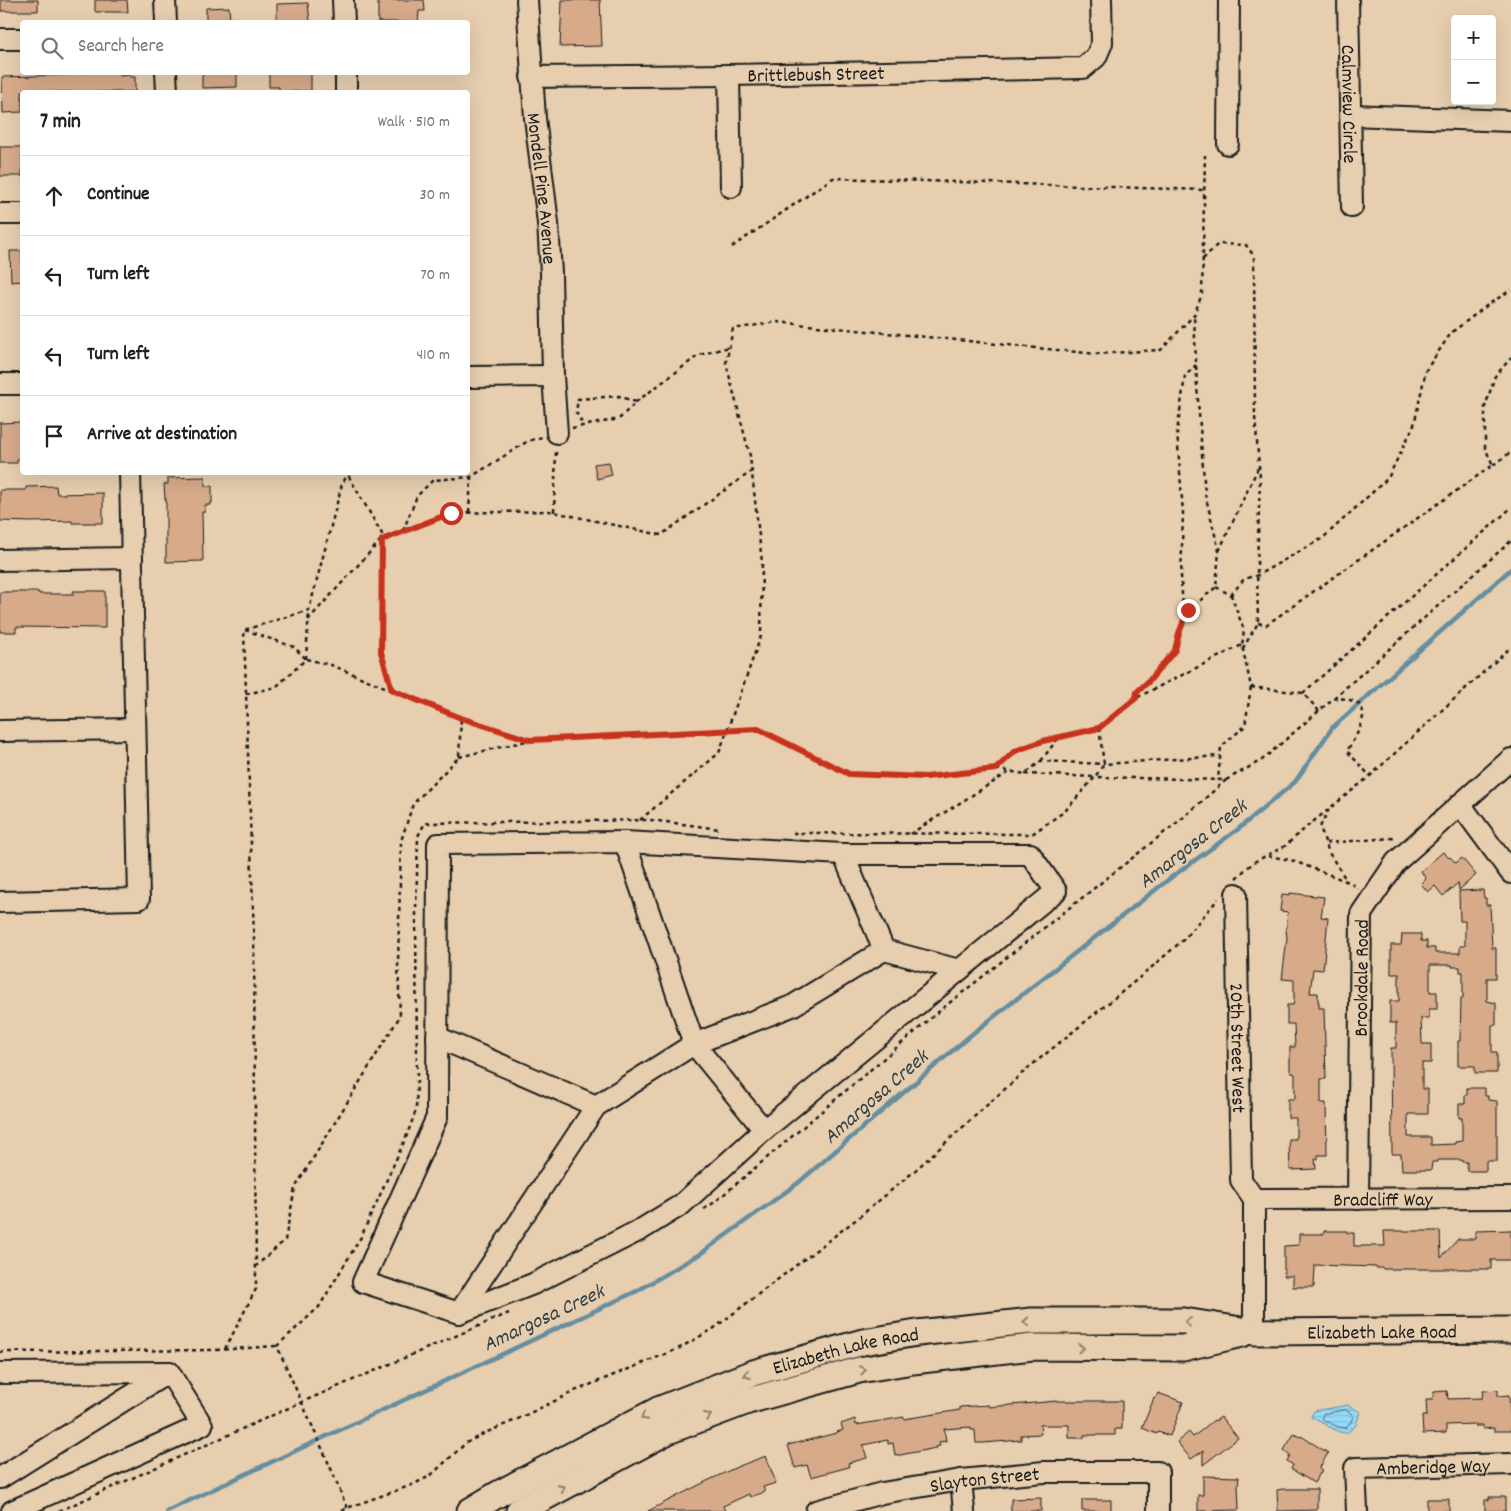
<!DOCTYPE html>
<html lang="en">
<head>
<meta charset="utf-8">
<style>
	:root { --surface:#fff; --page:#f2f2f2; --text:#202124; --muted:#757577; --line:#e0e0e0 }
	body { margin:0; font-family:Dekko,sans-serif; background:var(--page); color:var(--text) }
	.controls { position:absolute; right:15px; top:15px; display:grid; overflow:hidden; border-radius:5px; box-shadow:0 5px 20px #0002 }
	.controls button { width:45px; height:45px; display:grid; place-items:center; padding:0; border:0; border-bottom:1px solid var(--line); background:var(--surface); color:var(--text); font:25px sans-serif }
	.stop { position:absolute; width:15px; height:15px; margin:-11px; border:4px solid #c8321e; border-radius:50%; background:#fff }
	.stop.end { background:#c8321e; border-color:#fff; box-shadow:0 1px 5px #0008 }
	.list { margin:0; padding:0; list-style:none }
	h2 { display:flex; justify-content:space-between; align-items:center; height:65px; margin:0; padding:0 20px; font-size:21px }
	h2 small { font-size:16px; font-weight:400; color:var(--muted) }
	.list li { display:grid; grid-template-columns:32px 1fr auto; gap:15px; align-items:center; box-sizing:border-box; height:80px; padding:0 20px; border-top:1px solid var(--line) }
	.list b { display:block; font-size:19px; white-space:nowrap }
	.list em { font-size:16px; font-style:normal; color:var(--muted) }
	.icon { flex:none; width:28px; height:28px; fill:none; stroke:currentColor; stroke-width:2; stroke-linecap:round; stroke-linejoin:round }
	.map { position:relative; flex:none; width:1511px; height:1511px; overflow:hidden }
	.search { position:absolute; background:var(--surface); box-shadow:0 5px 20px #0002; left:20px; top:20px; width:450px; height:55px; display:flex; align-items:center; gap:12px; box-sizing:border-box; padding:0 18px; border-radius:5px; color:var(--muted); font-size:19px }
	.panel { position:absolute; background:var(--surface); box-shadow:0 5px 20px #0002; left:20px; top:90px; width:450px; height:385px; border-radius:5px }
	.map>svg:first-child { display:block }
	.water { fill:url(#water-rules); stroke:#658ea0 }
	.lines { fill:none; stroke-linecap:round; stroke-linejoin:round }
	.shore { stroke:#4d6874; stroke-width:1 }
	.stream { stroke:#658ea0; stroke-width:4.5 }
	.building { fill:#d7aa8a; stroke:#1c1c1c }
	.minor-casing { stroke:#1c1c1c; stroke-width:24 }
	.major-casing { stroke:#1c1c1c; stroke-width:29 }
	.path { stroke:#1c1c1c; stroke-width:2.5; stroke-dasharray:4 4; stroke-linecap:butt }
	.minor { stroke:#e6ceae; stroke-width:20 }
	.major { stroke:#e6ceae; stroke-width:25 }
	.oneway { stroke:#8b7e6c }
	.route { stroke:#c8321e; stroke-width:6 }
	.labels { text-anchor:middle; stroke-width:4; stroke-linejoin:round; paint-order:stroke }
	.street-label { font-size:20px; fill:#1c1c1c; stroke:#e6ceae }
	.water-label { font-size:21px; font-style:italic; fill:#344248; stroke:#e6ceae }
</style>
</head>
<body>
<div class="map">
<svg width="1511" height="1511" viewBox="0 0 1511 1511">
	<defs>
		<pattern id="water-rules" width="6" height="5" patternUnits="userSpaceOnUse" patternTransform="scale(1.25)"><rect width="6" height="5" fill="#96daf8"/><path d="M0 2.5h6" fill="none" stroke="#81bad4"/></pattern>
	</defs>
	<rect width="100%" height="100%" fill="#e6ceae"/>
	<filter id="ink" filterUnits="userSpaceOnUse"><feTurbulence type="fractalNoise" baseFrequency=".02" numOctaves="2"/><feDisplacementMap in="SourceGraphic" scale="10" xChannelSelector="R" yChannelSelector="G"/><feConvolveMatrix kernelMatrix="1 2 1 2 8 2 1 2 1" color-interpolation-filters="sRGB"/></filter>
	<g filter="url(#ink)">
		<path class="water" d="M1348 1405 1360 1412 1356 1425 1347 1433 1339 1432 1311 1417 1314 1411Z"/>
		<g class="lines">
			<path class="shore" d="M1346 1410 1352 1414 1353 1416 1351 1422 1345 1428C1337 1427 1328 1423 1322 1418L1323 1414Z"/>
			<path class="stream" d="M167 1511 637 1291 700 1254 798 1183 972 1034 1173 876 1237 830 1295 782 1332 728 1511 569"/>
		</g>
		<path class="building" d="M1 0H38V11H1Z
			M95 0H127L128 12H96L95 11Z
			M378 0H424L425 11H419L418 22H378Z
			M562 0H600L602 46 560 47Z
			M308 3 310 22H277V4Z
			M229 7 230 22H206V8Z
			M120 72V76L130 75V77H135V92H22V112L3 113 2 77 66 75V73Z
			M203 72H237V87L202 88V75H204Z
			M269 72H311V91L279 92V87H269Z
			M0 147H22V176H0Z
			M10 251H22V281L11 282Z
			M22 422V459H17V463H0V423Z
			M609 462 612 475 597 479 594 464Z
			M205 477V486H212V503H210V505H205V512H202L203 561 166 562V499H165L164 484H168V478Z
			M56 486 57 494 103 493V523H72V521L31 522 0 521V490H26V487Z
			M73 591H105V628L16 627V632H0V592H39V594H74Z
			M1443 852 1449 858 1450 857 1456 863 1462 858 1476 875 1459 890 1458 883 1443 896 1435 886 1428 892 1421 884 1426 879 1421 871Z
			M1483 890 1484 898H1486V905H1490L1492 948H1496V978H1487V1001L1496 1003V1025H1492V1052H1497V1073H1475V1066H1458V1041H1460L1461 998H1463V972H1460V967H1452V965H1430V992H1437V1009H1429V1018H1421L1422 1044H1431V1063H1422V1089H1428V1114H1408V1137H1431V1145L1455 1144V1142L1462 1141V1118H1459V1104H1465V1095H1467V1088H1485V1096H1488V1100L1497 1101V1161H1486V1171H1467V1162H1462V1160H1437V1162H1432L1431 1170H1402L1401 1154H1392L1391 1048H1396V1023H1390V1001H1399V974H1391V945H1401L1402 934H1421V941H1427V948H1435V953H1460V946H1465V921H1460L1459 891Z
			M1290 893 1324 897 1321 917 1328 918 1323 970 1313 969 1310 993H1318V1002H1319V1008H1324L1326 1079H1321V1103H1326L1327 1155H1318V1159H1315L1316 1169 1290 1170 1289 1139H1296V1118H1288V1099H1294L1295 1097V1074H1294V1073H1291L1290 1071V1047H1295L1294 1024H1287V1005H1293L1294 1002V980L1282 979 1287 938 1286 930 1288 912 1280 911 1282 894 1290 895Z
			M1511 1230V1260H1491V1269H1383V1268H1376V1267L1315 1265 1314 1287H1293V1276H1284V1246L1299 1245V1234H1324V1231H1347V1233H1354V1246H1385L1384 1231H1440L1441 1258 1458 1239H1475V1231Z
			M1498 1390V1396L1509 1395 1511 1431H1494V1428L1483 1429V1426H1475V1424L1446 1425V1433L1423 1434 1422 1416H1427L1426 1400H1433L1434 1392 1447 1391 1448 1399 1482 1398 1483 1391Z
			M1158 1393 1183 1402 1170 1436 1158 1432 1157 1434 1142 1428 1154 1398 1155 1399Z
			M1057 1401H1122V1429H1115V1435H1084V1438H1069V1425H1040L1041 1434 1021 1435V1440L983 1443H976L975 1430H971V1427L944 1429 946 1441 939 1442 940 1446 935 1447 936 1448 895 1456 893 1443 888 1444V1440L863 1445 867 1458 848 1463 849 1467 811 1477 807 1465 795 1468 788 1445 837 1433V1432L843 1430 841 1424 855 1419 856 1425 904 1417V1419L960 1410V1407L989 1405V1407Z
			M1221 1417 1238 1438 1203 1465V1451L1191 1459 1177 1442 1189 1432 1193 1437 1214 1420 1215 1421Z
			M1294 1434 1300 1437 1301 1436 1328 1453 1319 1469 1322 1470 1314 1483 1291 1469 1293 1465 1287 1461 1290 1455 1284 1450Z
			M766 1456 776 1483 763 1487 765 1492 750 1497 749 1494 723 1506 725 1511H648L707 1481 739 1466Z
			M1203 1476 1239 1477 1238 1484 1239 1510 1198 1511V1495H1203Z
			M1283 1489H1317V1510L1278 1511 1277 1490Z
			M1489 1497H1505V1511H1485V1500H1489Z
			M1041 1498V1511H1011V1499Z
			M1427 1499H1449V1511H1427Z
			M1082 1500H1111V1511H1082Z"/>
		<g class="lines">
			<defs>
				<g id="minor">
					<path d="M165 0 166 22"/>
					<path d="M343 0 344 22"/>
					<path id="s1" d="M527 0 535 118 548 223 551 273 553 376 557 433"/>
					<path id="s2" d="M1348 0 1352 207"/>
					<path d="M0 39H22"/>
					<path d="M166 72 167 92"/>
					<path d="M346 72V92"/>
					<path d="M729 75 731 187"/>
					<path id="s3" d="M531 77 729 75 1083 68 1096 57 1102 43 1101 0"/>
					<path d="M1350 115 1511 121"/>
					<path d="M1228 144 1229 0"/>
					<path d="M0 214H22"/>
					<path d="M468 377 553 376"/>
					<path d="M0 384H22"/>
					<path d="M0 560 132 558"/>
					<path d="M0 731 135 729"/>
					<path d="M1460 804 1511 873"/>
					<path d="M625 842 694 1044 764 1130 1056 891 1030 854H843L884 950 959 970"/>
					<path d="M843 854 625 842 438 844 437 1117 363 1282 459 1313 596 1106 694 1044 792 1006 884 950"/>
					<path id="s4" d="M1236 894 1241 1180 1254 1199"/>
					<path d="M0 902 139 899 130 472"/>
					<path d="M437 1037 596 1106"/>
					<path id="s5" d="M1254 1199 1511 1198"/>
					<path id="s6" d="M1358 1199 1361 914 1396 862 1511 759"/>
					<path d="M459 1313 533 1284 642 1229 681 1205 764 1130"/>
					<path d="M1254 1332V1199"/>
					<path d="M0 1373 169 1372 202 1425 12 1511"/>
					<path d="M0 1478 169 1372"/>
					<path d="M961 1480 964 1511"/>
					<path id="s7" d="M816 1511 882 1493 961 1480 1044 1472H1158V1511"/>
					<path id="s8" d="M1357 1511 1355 1468 1511 1464"/>
				</g>
				<g id="major">
					<path id="s9" d="M470 1511 500 1493 658 1410 753 1373 863 1342 917 1333 1031 1321H1184L1254 1332 1511 1330"/>
					<path d="M519 1511 668 1431 748 1401 859 1370 913 1361 1032 1347 1183 1348 1242 1334"/>
				</g>
			</defs>
			<use href="#minor" class="minor-casing"/>
			<use href="#major" class="major-casing"/>
			<path class="path" d="M732 247 833 178 1204 190
				M1203 259 1218 244 1246 245 1254 256 1255 417 1260 478 1257 566 1258 623 1243 648
				M636 402 699 355 729 347
				M572 428 619 419 636 402 619 396 578 399 576 412 583 425
				M1493 465 1511 452
				M469 512 471 477
				M554 512 556 450
				M403 531 417 496 433 480 471 477 528 441 542 437
				M1219 551 1258 468
				M1216 587 1231 595 1244 630 1242 645
				M1231 595 1244 579 1258 575 1323 538 1388 478 1414 425 1426 370 1451 333 1489 304 1511 290
				M1184 619 1181 581 1183 513 1177 432 1185 376 1196 365
				M308 620 382 539 451 513 549 511 661 535 752 471
				M1258 623 1266 625 1493 465 1485 448V407L1495 376 1511 358
				M245 630 294 647 306 659
				M306 659 309 610
				M1251 687 1303 693
				M246 694 276 687 306 659 331 665 392 690 381 652 382 534 348 475
				M1136 698 1137 692 1149 681 1175 650 1179 633 1188 611 1216 587 1219 551 1205 494 1197 387 1194 315
				M1333 698C1338 699 1345 698 1350 700 1377 707 1355 737 1347 751L1370 776 1511 647
				M1319 711 1303 693 1511 508
				M1099 728 1104 764 1220 756
				M530 740 758 729 849 774 926 777 996 769 1015 751 1043 741 1099 728 1136 698 1242 645 1251 687 1245 726 1221 747 1218 780
				M459 757 530 740 461 718
				M1041 761 1058 738
				M996 769 1025 774 1041 761 1104 764
				M1025 774 1095 777 1104 764
				M1226 780 1262 760 1350 684 1511 541
				M1329 809 1320 827 1329 853 1347 881
				M640 820 719 753 761 636 762 562 750 456 726 363 733 329 777 322 1097 354 1161 350 1194 315 1202 294 1205 155
				M910 834 1011 771
				M1326 843 1391 838 1396 839
				M1268 856 1291 860 1351 883 1358 889
				M1236 878 1254 862 1285 846 1309 825 1370 776
				M704 1209 715 1202 943 1008 1184 817 1226 780 1095 777 1065 811 1032 834 793 833
				M255 1267 285 1240 295 1188 400 1016 398 964 401 841 413 804 459 757 461 718 392 690
				M225 1349 256 1289 254 939 244 630 309 610 342 484 349 472
				M0 1352 216 1350 277 1346
				M347 1508 332 1471 277 1346 319 1307 361 1237 407 1135 416 1110 417 1078 416 910 418 836 425 823 651 820 720 829
				M59 1511 302 1402 509 1313
				M342 1511 347 1508 412 1485 430 1476 466 1443 485 1433 518 1419 577 1390 678 1349 713 1329 858 1218 911 1174 1027 1069 1144 974 1184 939 1218 899"/>
			<use href="#minor" class="minor"/>
			<use href="#major" class="major"/>
		</g>
		<defs><path id="oneway-chevron" d="M-2-3.5L2.5 0L-2 3.5" fill="none" stroke-width="1.6" stroke-linecap="round" stroke-linejoin="round" transform="scale(1.25)"/></defs>
		<g class="oneway">
			<use href="#oneway-chevron" transform="translate(1026 1322) rotate(175)"/>
			<use href="#oneway-chevron" transform="translate(1188 1322) rotate(-173)"/>
			<use href="#oneway-chevron" transform="translate(1081 1348)"/>
			<use href="#oneway-chevron" transform="translate(863 1370) rotate(-11)"/>
			<use href="#oneway-chevron" transform="translate(747 1375) rotate(160)"/>
			<use href="#oneway-chevron" transform="translate(708 1416) rotate(-20)"/>
			<use href="#oneway-chevron" transform="translate(644 1417) rotate(152)"/>
			<use href="#oneway-chevron" transform="translate(562 1488) rotate(-28)"/>
		</g>
	</g>
	<g class="lines" filter="url(#ink)">
		<path class="route" d="M451 513 382 540 381 652 392 690 461 718 530 740 758 729 849 774 926 777 996 769 1015 751 1043 741 1099 728 1136 698 1137 692 1149 681 1175 650 1179 633 1188 610"/>
	</g>
	<g class="labels">
		<g class="street-label">
			<text dy="7" stroke="none"><textPath href="#s3" startOffset="285">Brittlebush Street</textPath></text>
			<text dy="7" stroke="none"><textPath href="#s2" startOffset="104">Calmview Circle</textPath></text>
			<text dy="7" stroke="none"><textPath href="#s1" startOffset="189">Mondell Pine Avenue</textPath></text>
			<text dy="7" stroke="none"><textPath href="#s6" startOffset="221">Brookdale Road</textPath></text>
			<text dy="7" stroke="none"><textPath href="#s4" startOffset="154">20th Street West</textPath></text>
			<text dy="7" stroke="none"><textPath href="#s5" startOffset="129">Bradcliff Way</textPath></text>
			<text dy="7" stroke="none"><textPath href="#s9" startOffset="951">Elizabeth Lake Road</textPath></text>
			<text dy="7" stroke="none"><textPath href="#s9" startOffset="411">Elizabeth Lake Road</textPath></text>
			<text dy="7" stroke="none"><textPath href="#s8" startOffset="121">Amberidge Way</textPath></text>
			<text dy="7" stroke="none"><textPath href="#s7" startOffset="172">Slayton Street</textPath></text>
		</g>
		<g class="water-label">
			<text transform="translate(1192 843) rotate(-38)" y="7">Amargosa Creek</text>
			<text transform="translate(875 1096) rotate(-41)" y="7">Amargosa Creek</text>
			<text transform="translate(543 1317) rotate(-25)" y="7">Amargosa Creek</text>
		</g>
	</g>
</svg>
<div class="controls">
<button>+</button>
<button>−</button>
</div>
<div class="stop" style="left:451px;top:513px"></div>
<div class="stop end" style="left:1188px;top:610px"></div>
<div class="search"><svg class="icon" aria-label="search" viewBox="0 0 24 24"><circle cx="10" cy="10" r="6"/><path d="M15 15l6 6"/></svg>Search here</div>
<section class="panel">
<h2>7 min<small>Walk · 510 m</small></h2>
<ul class="list">
<li><svg class="icon" aria-label="ahead" viewBox="0 0 24 24"><path d="M12 20V5M6 11l6-6 6 6"/></svg><div><b>Continue</b></div><em>30 m</em></li>
<li><svg class="icon" aria-label="left" viewBox="0 0 24 24"><path d="M17 20v-9H6M10 6l-5 5 5 5"/></svg><div><b>Turn left</b></div><em>70 m</em></li>
<li><svg class="icon" aria-label="left" viewBox="0 0 24 24"><path d="M17 20v-9H6M10 6l-5 5 5 5"/></svg><div><b>Turn left</b></div><em>410 m</em></li>
<li><svg class="icon" aria-label="arrive" viewBox="0 0 24 24"><path d="M6 21V4h12l-3 4 3 4H6"/></svg><div><b>Arrive at destination</b></div></li>
</ul>
</section>
</div>
</body>
</html>
